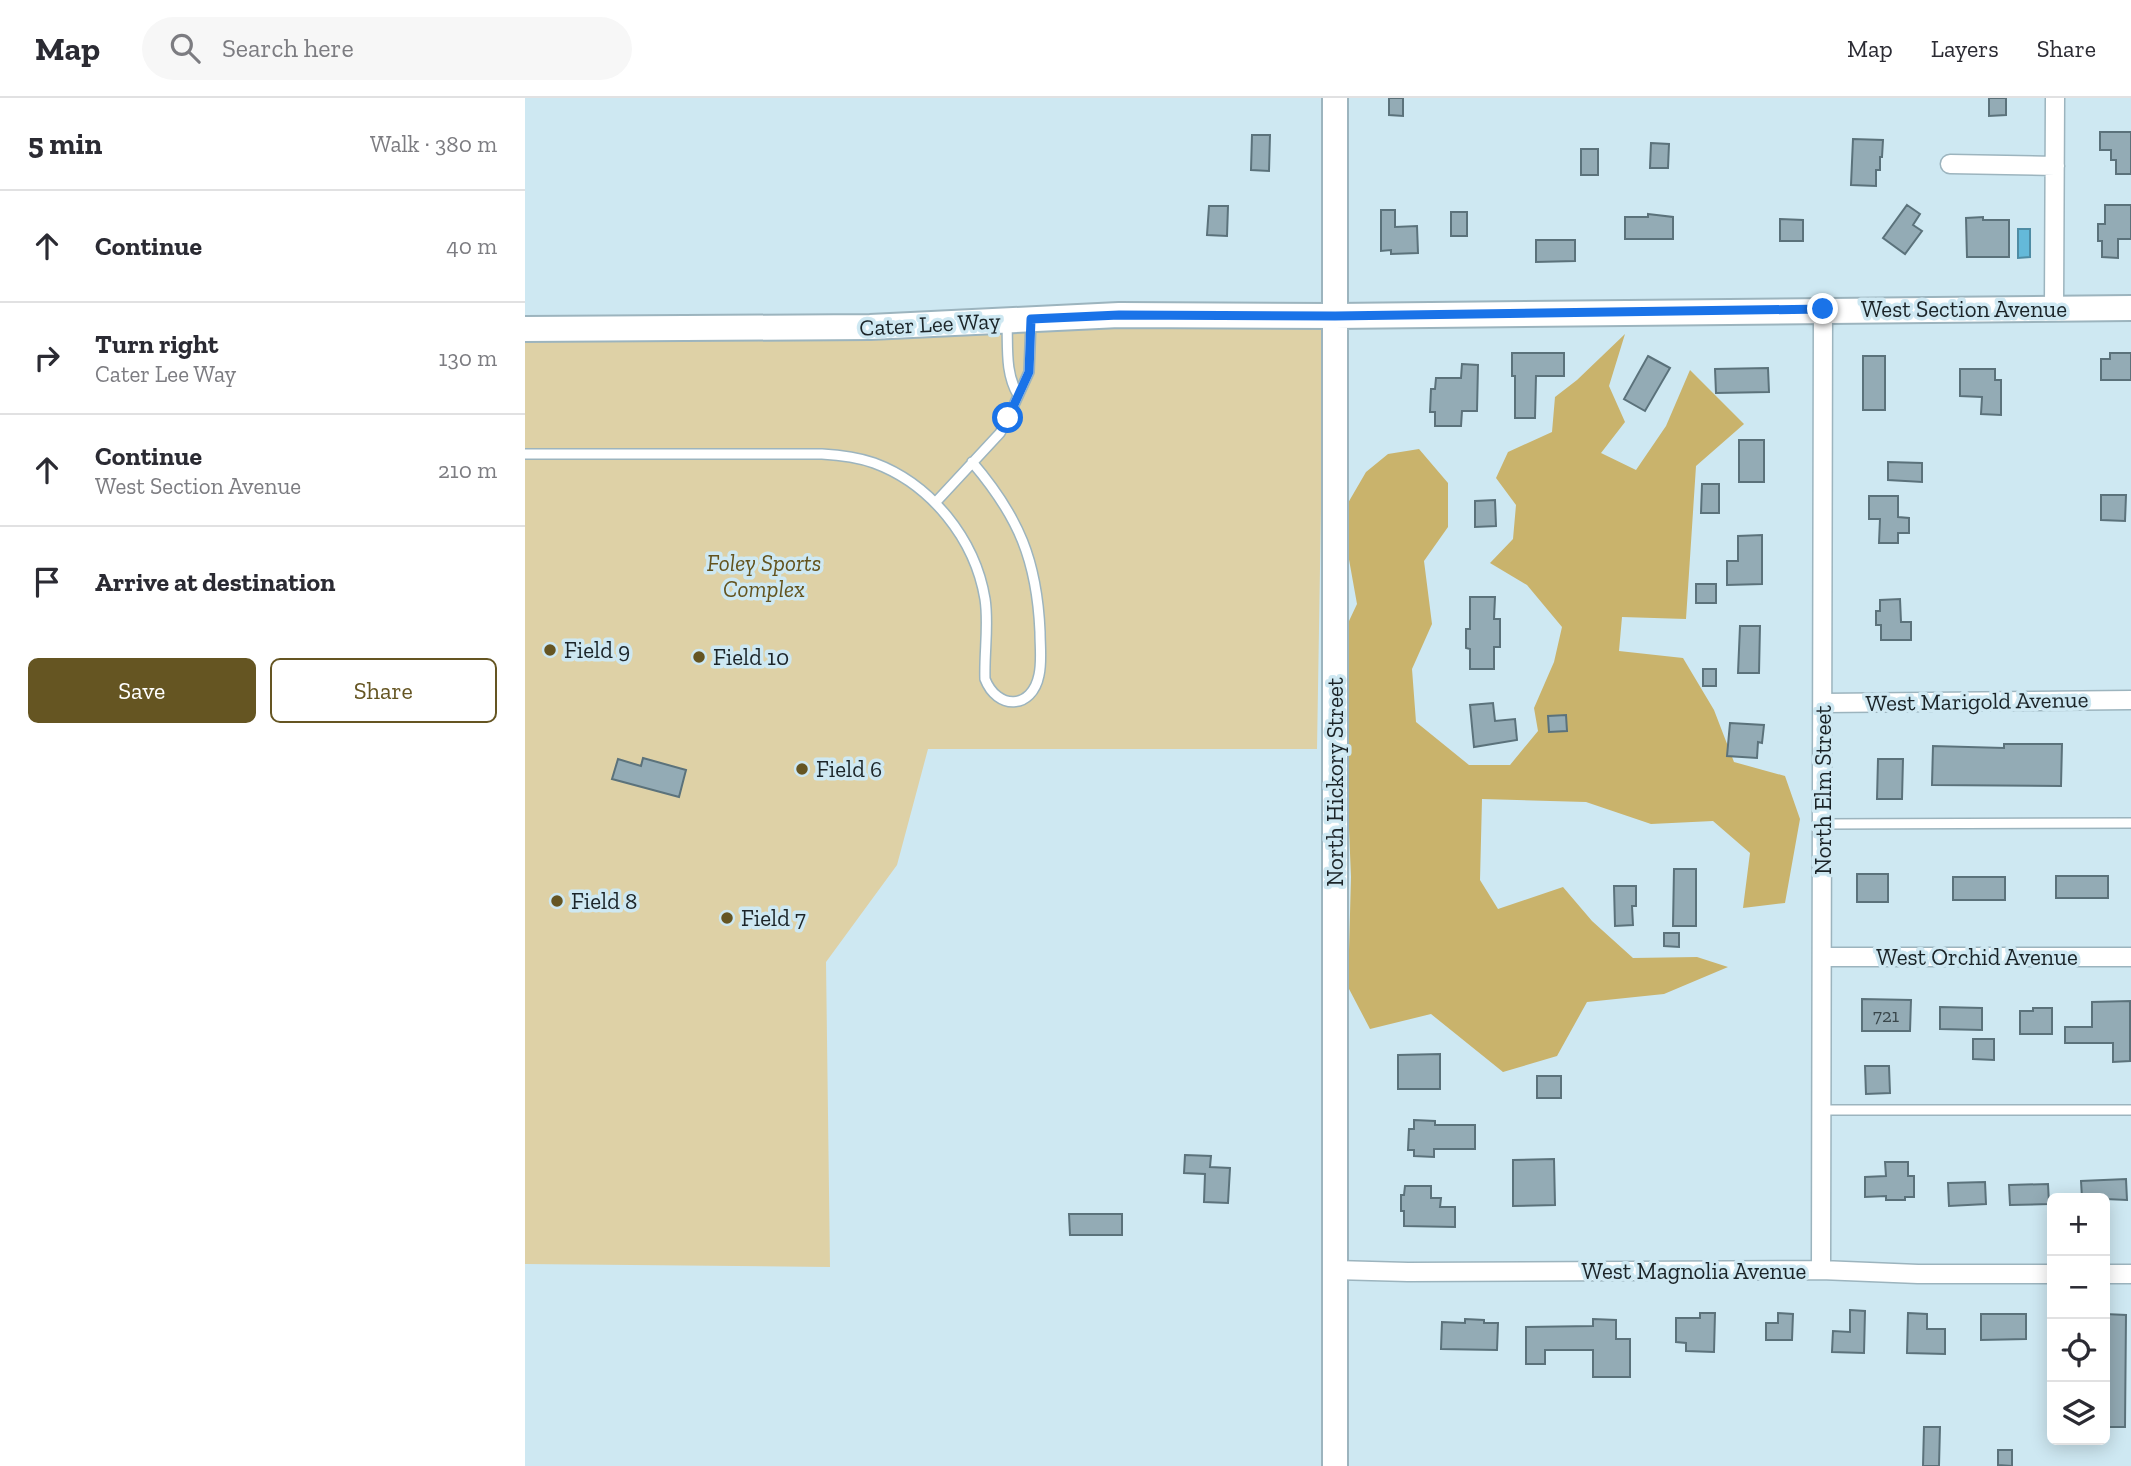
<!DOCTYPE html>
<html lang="en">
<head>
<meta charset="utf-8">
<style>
	:root { --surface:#fff; --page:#f7f7f7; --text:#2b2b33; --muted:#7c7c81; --line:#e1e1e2; --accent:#655522 }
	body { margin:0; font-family:"Zilla Slab",serif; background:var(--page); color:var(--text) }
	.controls { position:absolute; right:21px; bottom:21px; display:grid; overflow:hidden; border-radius:10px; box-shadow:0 4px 18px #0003 }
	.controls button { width:63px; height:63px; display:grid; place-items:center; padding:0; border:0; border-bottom:2px solid var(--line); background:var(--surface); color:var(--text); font:35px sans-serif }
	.stop { position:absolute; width:21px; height:21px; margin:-16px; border:5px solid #1a73e8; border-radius:50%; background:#fff }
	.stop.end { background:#1a73e8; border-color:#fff; box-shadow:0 2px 7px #0008 }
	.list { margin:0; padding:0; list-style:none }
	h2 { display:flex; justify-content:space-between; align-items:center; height:91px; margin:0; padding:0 28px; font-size:30px }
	h2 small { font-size:23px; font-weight:400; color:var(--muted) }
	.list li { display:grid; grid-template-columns:46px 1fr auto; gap:21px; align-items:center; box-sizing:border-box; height:112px; padding:0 28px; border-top:2px solid var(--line) }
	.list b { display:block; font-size:26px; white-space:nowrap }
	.list p { margin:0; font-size:23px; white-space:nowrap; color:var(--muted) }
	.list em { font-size:23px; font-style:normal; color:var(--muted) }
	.actions { display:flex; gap:14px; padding:21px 28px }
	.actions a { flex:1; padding:16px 0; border:2px solid var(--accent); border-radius:10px; text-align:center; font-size:24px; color:var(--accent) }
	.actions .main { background:var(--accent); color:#fff }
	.icon { flex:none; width:38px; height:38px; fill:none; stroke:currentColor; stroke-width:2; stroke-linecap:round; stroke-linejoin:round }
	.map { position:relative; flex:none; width:1606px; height:1368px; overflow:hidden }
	header { display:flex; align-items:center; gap:42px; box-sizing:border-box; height:98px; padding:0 35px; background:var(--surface); border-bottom:2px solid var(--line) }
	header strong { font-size:33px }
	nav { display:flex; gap:38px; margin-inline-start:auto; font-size:24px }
	.search { width:490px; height:63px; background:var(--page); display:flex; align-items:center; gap:18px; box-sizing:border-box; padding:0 24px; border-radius:38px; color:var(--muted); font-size:26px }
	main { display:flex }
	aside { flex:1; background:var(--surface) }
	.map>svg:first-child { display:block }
	.green { fill:#ded1a6 }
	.forest { fill:#c9b36c }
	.water { fill:#64b9d9; stroke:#4e8ca4; stroke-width:2 }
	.building { fill:#93abb5; stroke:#5b727b; stroke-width:2 }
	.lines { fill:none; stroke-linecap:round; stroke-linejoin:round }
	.lane-casing { stroke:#9cb4be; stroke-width:12 }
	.street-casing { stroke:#9cb4be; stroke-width:21 }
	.secondary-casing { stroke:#9cb4be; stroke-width:28 }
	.lane { stroke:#fff; stroke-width:9 }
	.street { stroke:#fff; stroke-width:18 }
	.secondary { stroke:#fff; stroke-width:24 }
	.route { stroke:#1a73e8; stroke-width:9 }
	.poi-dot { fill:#655522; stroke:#cee8f2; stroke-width:2.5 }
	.labels { text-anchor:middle; stroke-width:7; stroke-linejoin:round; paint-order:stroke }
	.number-label { font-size:19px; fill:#39464b }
	.street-label { font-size:23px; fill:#1b2428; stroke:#cee8f2 }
	.park-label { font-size:23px; font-style:italic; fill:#63531e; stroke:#cee8f2 }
	.poi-label { font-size:23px; fill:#1b2428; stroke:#cee8f2; text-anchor:start }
</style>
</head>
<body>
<header>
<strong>Map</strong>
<div class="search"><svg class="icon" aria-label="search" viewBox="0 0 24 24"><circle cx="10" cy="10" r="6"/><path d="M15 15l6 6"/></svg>Search here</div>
<nav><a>Map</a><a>Layers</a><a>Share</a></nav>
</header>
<main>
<aside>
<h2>5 min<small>Walk · 380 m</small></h2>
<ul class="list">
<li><svg class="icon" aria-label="ahead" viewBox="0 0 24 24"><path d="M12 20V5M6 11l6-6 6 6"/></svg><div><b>Continue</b></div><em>40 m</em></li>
<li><svg class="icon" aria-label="right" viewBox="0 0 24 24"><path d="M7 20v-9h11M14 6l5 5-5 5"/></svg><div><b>Turn right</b><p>Cater Lee Way</p></div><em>130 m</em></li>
<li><svg class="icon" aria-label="ahead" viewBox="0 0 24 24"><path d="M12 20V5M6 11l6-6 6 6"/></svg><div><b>Continue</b><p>West Section Avenue</p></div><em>210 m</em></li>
<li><svg class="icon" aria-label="arrive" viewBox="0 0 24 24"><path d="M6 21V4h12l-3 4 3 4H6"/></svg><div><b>Arrive at destination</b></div></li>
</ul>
<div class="actions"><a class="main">Save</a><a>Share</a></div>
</aside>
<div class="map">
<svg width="1606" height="1368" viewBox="0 0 1606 1368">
	<rect width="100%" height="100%" fill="#cee8f2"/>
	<path class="green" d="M590 229 799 230 792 651H403L372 767 301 864 305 1169 0 1166V240Z"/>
	<path class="forest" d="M1100 236 1084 288 1100 324 1076 355 1111 372 1141 328 1165 272 1219 326 1171 368 1161 521 1097 519 1094 553 1158 560 1189 612 1209 664 1260 678 1275 721 1260 805 1218 810 1225 755 1188 723 1126 726 1061 704 957 701 955 782 973 811 1038 789 1067 823 1108 860 1172 859 1203 869 1139 896 1062 904 1032 958 978 974 906 916 845 931 823 889 826 779 816 540 832 506 816 417 841 374 863 356 894 351 923 385V429L899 463 907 526 887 571 891 624 944 667H985L1013 633 1009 610 1029 564 1037 529 1002 487 965 465 988 441 991 407 971 380 983 354 1027 334 1030 299 1052 282Z"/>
	<path class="water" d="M1493 131H1505V159L1493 160Z"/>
	<path class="building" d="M864 0H878V18L864 17Z
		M1464 0H1481V17L1464 18Z
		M1575 34H1606V76H1591V62H1586V52H1575Z
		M727 37H745L744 73 726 72Z
		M1328 41 1358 42 1357 59H1355V72H1351V88L1326 87Z
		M1126 45 1144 46 1143 70H1125Z
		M1056 51H1073V77H1056Z
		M1382 107 1395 116 1388 127 1397 133 1380 156 1358 140Z
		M1580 107H1606V141H1593V160L1577 159V143H1573V126H1580Z
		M684 108H703L702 138 682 137Z
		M856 112H870V129L892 128 893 155 866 156V152L856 153Z
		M926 114H942V138H926Z
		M1123 116 1148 119V141H1100V119H1123Z
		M1458 119V122H1484V159H1442L1441 120Z
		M1255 121 1278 122V143H1255Z
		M1011 142H1050V163L1011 164Z
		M987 255H1039V278H1011L1010 320H990V278H987Z
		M1585 255H1606V282H1576V261H1585Z
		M1123 258 1145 270 1120 313 1099 301Z
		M1338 258H1360V312H1338Z
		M937 266 953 267 952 313H937L936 328H910V314H905L906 291H910L911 280H936Z
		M1243 270 1244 294 1191 295 1190 271Z
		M1435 271H1470V282H1476V317L1456 316 1457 299 1435 298Z
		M1214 342H1239V384H1214Z
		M1363 364 1397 365V384L1363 382Z
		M1177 386H1194V415H1176Z
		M1576 397H1601L1600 423 1576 422Z
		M1344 398H1373V419L1384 420V435H1373V445H1354L1355 421H1344Z
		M970 402 971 428 950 429V403Z
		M1237 437V486L1202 487V463H1213V438Z
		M1171 486H1191V505H1171Z
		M945 499H970L969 521H975V549H969V571H945V551L941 550V531H945Z
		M1375 501 1376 524H1386V542H1356V527H1351V513H1355V502Z
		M1215 528H1235L1234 575H1213Z
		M1178 571H1191V588H1178Z
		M968 605 970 623 990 621 992 642 949 649 945 607Z
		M1041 617 1042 633 1024 634 1023 618Z
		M1205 625 1239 627 1237 645 1233 644 1232 660 1202 658Z
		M1479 646H1537L1536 688 1407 687 1408 648 1479 650Z
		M118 660 161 672 154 699 87 681 93 661 116 668Z
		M1353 661H1378L1377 701H1352Z
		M1149 771H1171V828H1148Z
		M1332 776H1363V804H1332Z
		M1531 778H1583V800H1531Z
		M1428 779H1480V802H1428Z
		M1089 788H1111V808H1107L1108 827 1090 828Z
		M1139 835H1154V849L1139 848Z
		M1337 901 1386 902 1385 933H1337Z
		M1605 903V963L1588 964V945H1540V929H1567V904Z
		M1415 909 1457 910V932L1415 931Z
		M1508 910H1527V936H1495V913H1508Z
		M1448 941H1469V962L1448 961Z
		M915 956V991H873V957Z
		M1340 968H1364L1365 995 1341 996Z
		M1012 978H1036V1000H1012Z
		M889 1022 910 1023V1027H950V1051H909V1059L889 1058V1052H883L884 1031H889Z
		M660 1057 686 1058 685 1069 705 1070 703 1105 679 1104 680 1076 659 1075Z
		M1029 1061 1030 1107 988 1108V1062Z
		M1360 1064H1383V1078H1389V1099H1380V1102H1361V1098L1340 1099V1079L1361 1078Z
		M1601 1081 1602 1102 1557 1100 1556 1083Z
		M1460 1084 1461 1106 1424 1108 1423 1085Z
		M1523 1086 1524 1106 1485 1107 1484 1087Z
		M880 1088H906V1100H916L915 1109H930V1129L879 1128V1113H876V1097H879Z
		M544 1116H597V1137H545Z
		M1325 1212 1340 1213 1339 1255 1307 1254 1308 1233 1325 1234Z
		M1175 1215H1190L1189 1254 1161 1253V1245L1151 1244V1220H1175Z
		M1253 1215 1268 1216 1267 1242H1241V1225H1253Z
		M1383 1215 1402 1216V1231H1420V1256L1382 1255Z
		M1456 1216H1501V1241L1456 1242Z
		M1580 1216 1601 1217 1600 1329H1580L1582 1267Z
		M940 1221 959 1222V1225H973L972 1252 916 1251 917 1224 940 1225Z
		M1068 1221 1091 1222V1241H1105V1279H1068V1252H1020V1266H1001V1229L1068 1228Z
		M1399 1329H1415L1414 1368H1398Z
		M1473 1352H1487V1368L1473 1367Z"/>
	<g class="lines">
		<defs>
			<path id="lane" d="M482 224C483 250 480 275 493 297
				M0 356H297C315 357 332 359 349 365 406 386 450 441 460 501 464 526 459 555 460 581 472 612 507 612 514 577 517 564 515 548 515 534 512 463 494 419 447 364
				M410 405 475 335 483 320 504 274 506 223
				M1298 726 1606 725
				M1297 1012H1606"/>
			<path id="street" d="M1425 66 1530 68
				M1529 210 1530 0
				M1298 605 1606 602
				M1297 859H1606
				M810 1172 883 1174 1296 1172 1393 1176H1527
				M1296 1172 1298 211
				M1580 1176H1606"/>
			<path id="secondary" d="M810 0V1368
				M0 231 345 229 594 217 810 218 1606 210"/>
		</defs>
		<use href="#lane" class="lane-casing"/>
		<use href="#street" class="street-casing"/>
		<use href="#secondary" class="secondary-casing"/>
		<use href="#lane" class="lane"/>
		<use href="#street" class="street"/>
		<use href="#secondary" class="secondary"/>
	</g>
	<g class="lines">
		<path class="route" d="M483 320 504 274 506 221 594 217 810 218 1298 211"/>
	</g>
	<g class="poi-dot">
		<circle cx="25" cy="552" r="7"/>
		<circle cx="174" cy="559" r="7"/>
		<circle cx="277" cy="671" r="7"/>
		<circle cx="32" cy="803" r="7"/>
		<circle cx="202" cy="820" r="7"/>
	</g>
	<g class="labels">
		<g class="number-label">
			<text x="1361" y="924">721</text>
		</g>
		<g class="street-label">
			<text x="1439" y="219">West Section Avenue</text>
			<text transform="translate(405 226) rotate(-3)" y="8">Cater Lee Way</text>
			<text transform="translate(1452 603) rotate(-1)" y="8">West Marigold Avenue</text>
			<text transform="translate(810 684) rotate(-90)" y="8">North Hickory Street</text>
			<text transform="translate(1298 692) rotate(-90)" y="8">North Elm Street</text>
			<text x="1452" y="867">West Orchid Avenue</text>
			<text x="1169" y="1181">West Magnolia Avenue</text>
		</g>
		<g class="park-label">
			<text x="239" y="473">Foley Sports<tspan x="239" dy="26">Complex</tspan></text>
		</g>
		<g class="poi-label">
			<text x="39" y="560">Field 9</text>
			<text x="188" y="567">Field 10</text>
			<text x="291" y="679">Field 6</text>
			<text x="46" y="811">Field 8</text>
			<text x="216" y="828">Field 7</text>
		</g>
	</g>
</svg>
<div class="controls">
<button>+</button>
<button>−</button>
<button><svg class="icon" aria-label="locate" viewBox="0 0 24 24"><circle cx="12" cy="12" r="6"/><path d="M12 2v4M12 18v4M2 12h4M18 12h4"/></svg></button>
<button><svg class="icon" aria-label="layers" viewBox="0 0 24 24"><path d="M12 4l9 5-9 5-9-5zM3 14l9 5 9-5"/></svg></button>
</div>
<div class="stop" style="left:483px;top:320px"></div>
<div class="stop end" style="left:1298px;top:211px"></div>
</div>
</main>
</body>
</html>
